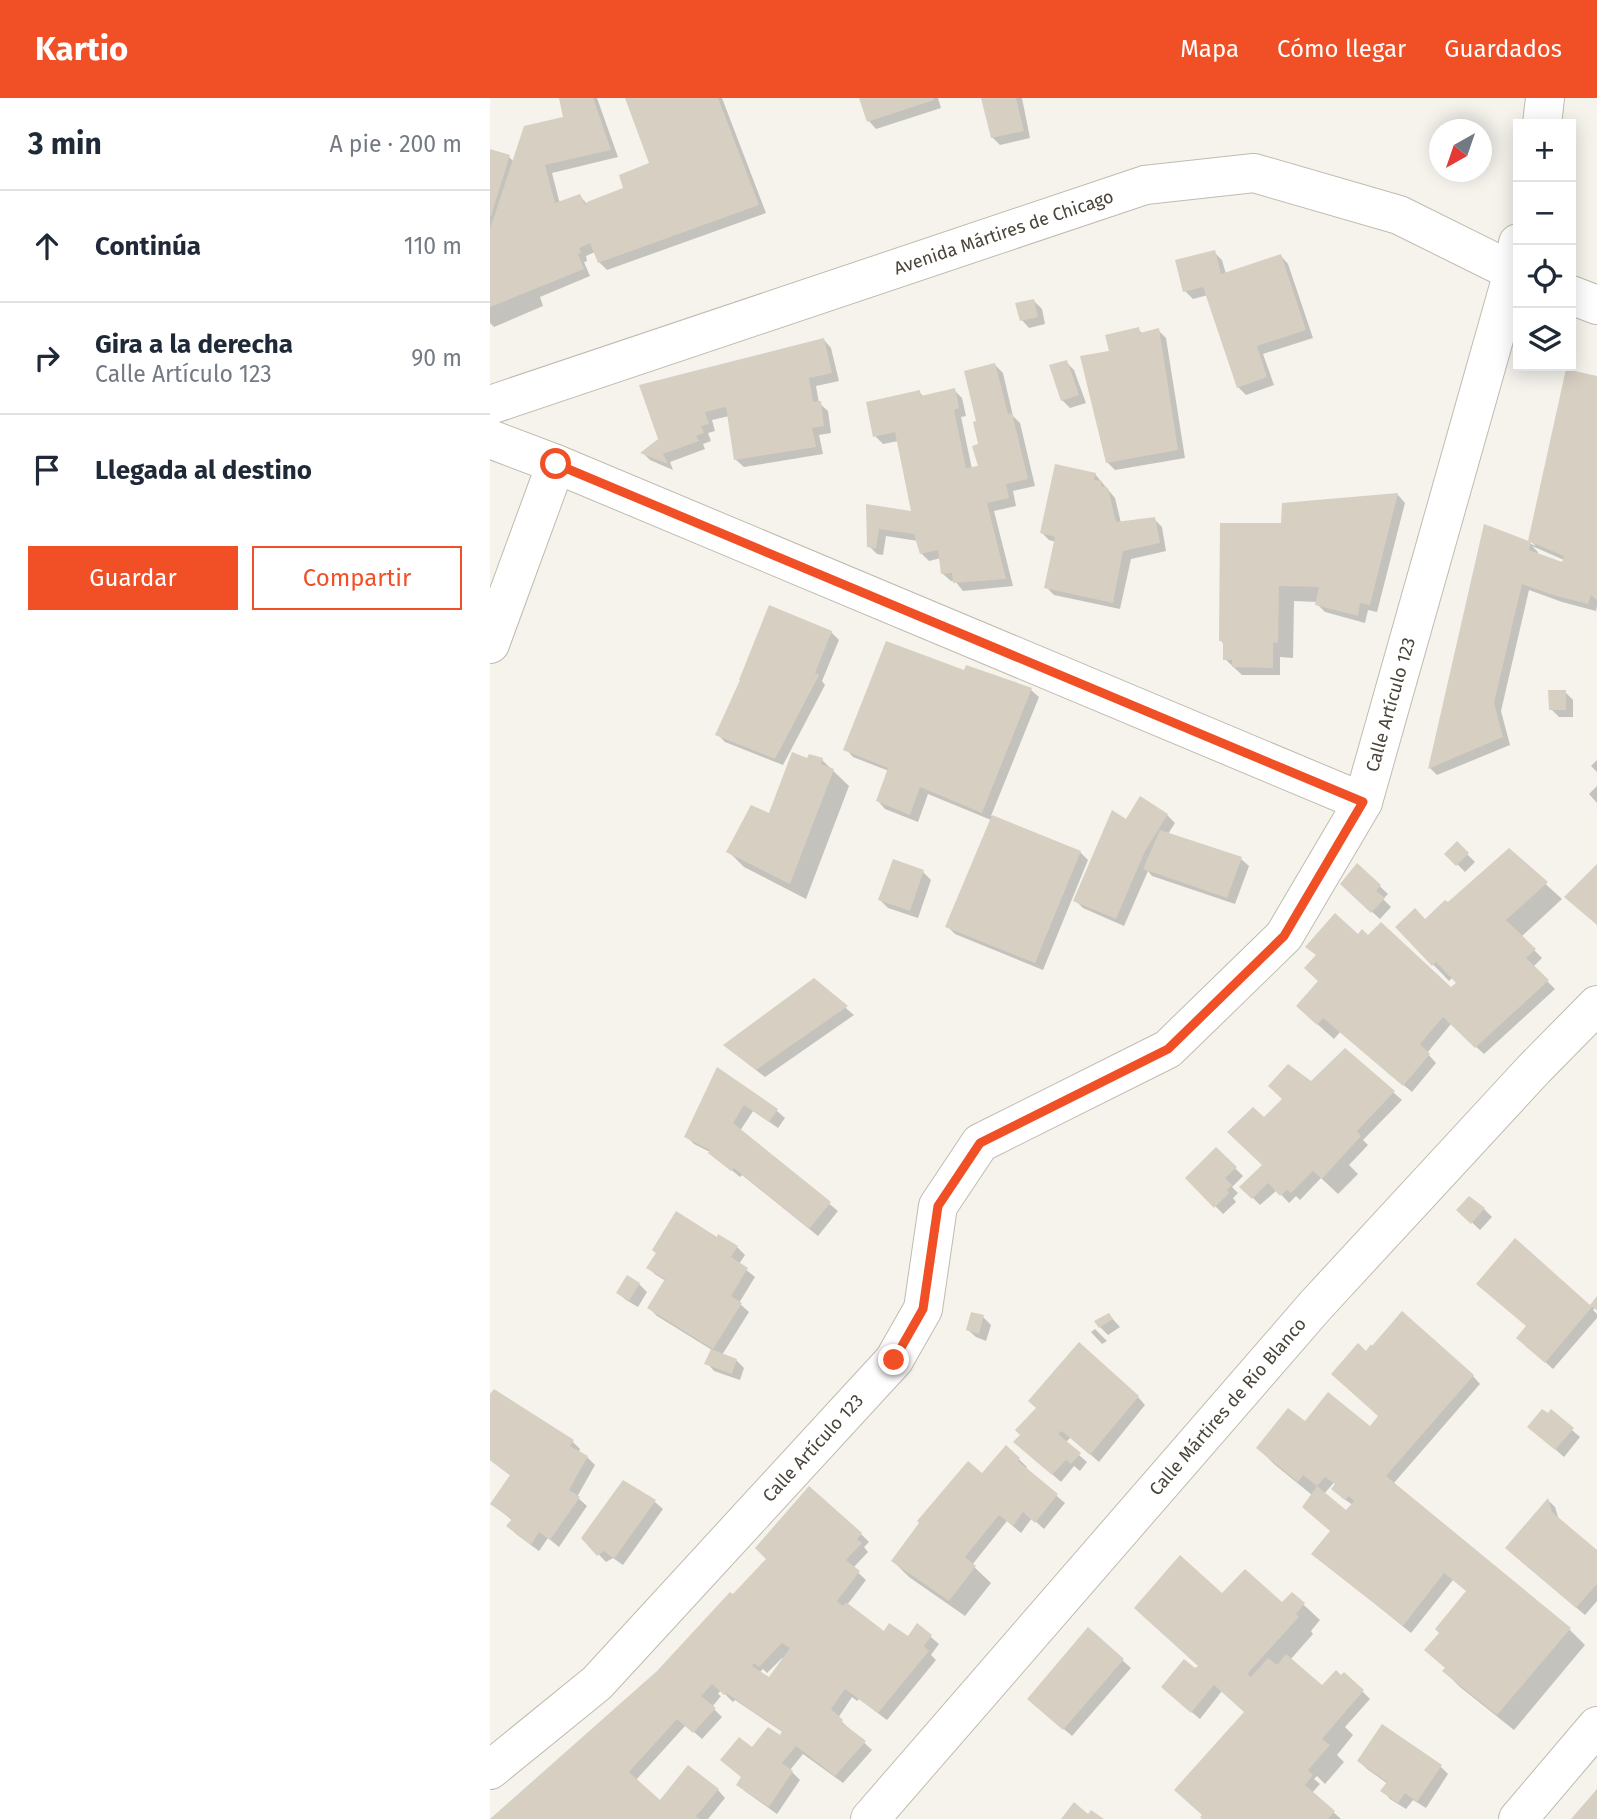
<!DOCTYPE html>
<html lang="es">
<head>
<meta charset="utf-8">
<style>
	:root { --surface:#fff; --page:#f2f2f3; --text:#1f2937; --muted:#747a83; --line:#e0e1e3; --accent:#f15027 }
	body { margin:0; font-family:"Fira Sans",sans-serif; background:var(--page); color:var(--text) }
	.controls { position:absolute; right:21px; top:21px; display:grid; overflow:hidden; border-radius:0px; box-shadow:0 4px 18px #0003 }
	.controls button { width:63px; height:63px; display:grid; place-items:center; padding:0; border:0; border-bottom:2px solid var(--line); background:var(--surface); color:var(--text); font:35px sans-serif }
	.compass { position:absolute; left:939px; top:21px; width:63px; height:63px; border-radius:50%; background:var(--surface); box-shadow:0 4px 18px #0003; rotate:220deg }
	.stop { position:absolute; width:21px; height:21px; margin:-16px; border:5px solid #f15027; border-radius:50%; background:#fff }
	.stop.end { background:#f15027; border-color:#fff; box-shadow:0 2px 7px #0008 }
	.list { margin:0; padding:0; list-style:none }
	h2 { display:flex; justify-content:space-between; align-items:center; height:91px; margin:0; padding:0 28px; font-size:30px }
	h2 small { font-size:23px; font-weight:400; color:var(--muted) }
	.list li { display:grid; grid-template-columns:46px 1fr auto; gap:21px; align-items:center; box-sizing:border-box; height:112px; padding:0 28px; border-top:2px solid var(--line) }
	.list b { display:block; font-size:26px; white-space:nowrap }
	.list p { margin:0; font-size:23px; white-space:nowrap; color:var(--muted) }
	.list em { font-size:23px; font-style:normal; color:var(--muted) }
	.actions { display:flex; gap:14px; padding:21px 28px }
	.actions a { flex:1; padding:16px 0; border:2px solid var(--accent); border-radius:0px; text-align:center; font-size:24px; color:var(--accent) }
	.actions .main { background:var(--accent); color:#fff }
	.icon { flex:none; width:38px; height:38px; fill:none; stroke:currentColor; stroke-width:2; stroke-linecap:round; stroke-linejoin:round }
	.map { position:relative; flex:none; width:1107px; height:1721px; overflow:hidden }
	header { display:flex; align-items:center; gap:42px; box-sizing:border-box; height:98px; padding:0 35px; background:var(--accent); color:#fff }
	header strong { font-size:33px }
	nav { display:flex; gap:38px; margin-inline-start:auto; font-size:24px }
	main { display:flex }
	aside { flex:1; background:var(--surface) }
	.map>svg:first-child { display:block }
	.shadow { fill:#0003; fill-rule:evenodd }
	.building { fill:#d7cfc2; fill-rule:evenodd }
	.lines { fill:none; stroke-linecap:round; stroke-linejoin:round }
	.minor-casing { stroke:#c1bbaf; stroke-width:40 }
	.minor { stroke:#fff; stroke-width:38 }
	.route { stroke:#f15027; stroke-width:9 }
	.labels { text-anchor:middle; stroke-width:7; stroke-linejoin:round; paint-order:stroke }
	.street-label { font-size:18px; fill:#4a443a; stroke:#fff }
</style>
</head>
<body>
<header>
<strong>Kartio</strong>
<nav><a>Mapa</a><a>Cómo llegar</a><a>Guardados</a></nav>
</header>
<main>
<aside>
<h2>3 min<small>A pie · 200 m</small></h2>
<ul class="list">
<li><svg class="icon" aria-label="ahead" viewBox="0 0 24 24"><path d="M12 20V5M6 11l6-6 6 6"/></svg><div><b>Continúa</b></div><em>110 m</em></li>
<li><svg class="icon" aria-label="right" viewBox="0 0 24 24"><path d="M7 20v-9h11M14 6l5 5-5 5"/></svg><div><b>Gira a la derecha</b><p>Calle Artículo 123</p></div><em>90 m</em></li>
<li><svg class="icon" aria-label="arrive" viewBox="0 0 24 24"><path d="M6 21V4h12l-3 4 3 4H6"/></svg><div><b>Llegada al destino</b></div></li>
</ul>
<div class="actions"><a class="main">Guardar</a><a>Compartir</a></div>
</aside>
<div class="map">
<svg width="1107" height="1721" viewBox="0 0 1107 1721">
	<rect width="100%" height="100%" fill="#f5f3ec"/>
	<path class="shadow" d="M70 0H107L128 59 62 75 70 106 90 98 97 106 136 91 161 66 140 0H232L276 115 117 172 109 164 105 154 96 158 97 163 94 164 100 178 50 199 53 208 4 229 0 225V53L19 59 24 64 75 20Z
		M371 0H448L451 10 386 31 379 23Z
		M493 0H532L540 40 510 47 502 39Z
		M724 154 732 162 736 176 791 158 798 166 823 240 773 256 784 287 756 297 748 289 718 197 703 201 695 193Z
		M544 203 552 211 555 226 539 230 532 222Z
		M648 231 653 236 668 232 676 240 695 360 625 372 617 364 621 254Z
		M334 242 341 250 349 283 326 288 329 305 338 313 341 335 329 337 333 356 254 369 246 362 239 318 222 322 225 333 218 335 221 343 213 346 215 351 180 364 183 372 160 362 153 355 170 341 152 289Z
		M576 264 584 272 596 305 580 310 572 302Z
		M505 267 513 275 523 318 530 325 545 388 523 393 526 408 504 413 523 488 473 493 465 483H461L453 476 451 460 439 463 431 455 428 443 396 438 393 457 387 456 379 448 378 408 424 415 408 343 393 346 385 338 429 294 434 299 464 292 472 300 476 318 471 319 482 371 490 369V347L488 324Z
		M1107 280V508L1106 513 1072 504 1039 492 1011 613 1020 647 947 677 940 670 995 428 1046 448 1040 443ZM1042 448 1074 462 1073 466 1047 457 1048 454Z
		M605 376 625 400 631 425 664 421 672 429 676 453 641 461 630 511 564 497 556 489 566 444 559 442 551 434Z
		M908 397 915 405 887 514 878 512 875 525 835 514 827 506V504L804 503 803 560 790 559V577H752L735 561V547L731 543 796 427 793 407Z
		M341 534 349 542 332 583 335 587 293 667 235 644 227 636Z
		M475 574 541 592 549 599 501 718 590 754 598 762 553 872 465 836 457 828 501 722 438 696 428 724 395 711 388 703 399 673 363 659 356 651Z
		M1075 594 1083 602V619H1069L1061 611Z
		M318 662H332L359 688 316 801 254 769 238 753 280 717Z
		M1107 662V674L1101 668Z
		M1107 688V705L1099 696Z
		M677 717 685 725 678 736 751 761 759 768 745 806 662 778 658 773 634 828 593 810 585 802 637 723Z
		M967 746 985 764 975 774 957 756Z
		M1019 753 1072 801 1031 839 1052 860 1043 869 1065 891 994 956 961 926 937 955 946 965 922 994 850 934 844 941 825 924 868 838 879 839 961 891 974 893 963 879 959 883 907 829 936 823 958 807Z
		M867 767 898 796 893 801 901 809 890 821 860 794Z
		M433 774 441 782 428 820 398 810 390 802Z
		M324 883 364 917 275 979 235 948Z
		M855 952 912 1002 873 1042 878 1047 859 1067 868 1076 848 1096 831 1080 810 1102 806 1098 799 1105 787 1092 770 1107 752 1089 774 1067V1021L821 985Z
		M228 972 287 1013 295 1020 288 1030 263 1013 250 1033 348 1113 328 1138 252 1077 250 1079 220 1054 204 1046 196 1038Z
		M727 1052 753 1078 742 1089 748 1095 743 1100 746 1104 733 1116 698 1080Z
		M994 1111 1002 1119 990 1132 969 1112Z
		M227 1141 247 1149 255 1157 249 1166 265 1179 249 1205 259 1214 232 1257 246 1262 254 1270 250 1282 224 1273 217 1265 222 1252 167 1218 159 1210 176 1183 166 1177 158 1170Z
		M149 1186 157 1194 148 1209 136 1202 128 1195Z
		M1107 1201V1212L1105 1210 1103 1212 1107 1216V1220L1063 1271 1036 1247 1100 1209Z
		M619 1217 630 1229 618 1237 610 1229Z
		M493 1219 501 1227 496 1243 486 1239 478 1232Z
		M605 1231 617 1243 612 1246 601 1234Z
		M876 1256 983 1278 990 1286 903 1386 1080 1532 1095 1547 1024 1632 970 1589 954 1573 956 1570 951 1535 978 1494 963 1482 921 1535 824 1456 842 1433 822 1397 784 1366 768 1350 815 1326 881 1331 890 1318ZM847 1381 851 1399 863 1407 857 1415 834 1396Z
		M0 1299 83 1344 90 1351 89 1354 97 1359 105 1367 87 1399 97 1408 69 1449 58 1440 49 1453 26 1436 19 1428 23 1423 2 1406 21 1378 0 1362Z
		M648 1299 655 1307 609 1364 581 1339 575 1345 597 1364 590 1373 584 1368 571 1384 525 1344Z
		M1061 1314 1090 1339 1074 1359 1048 1336Z
		M516 1349 537 1369 535 1371 575 1405 554 1431 542 1420 531 1435 517 1423 482 1467 501 1485 475 1518 419 1479 403 1463 431 1425 492 1378Z
		M133 1384 165 1404 173 1411 133 1467 123 1460 116 1464 93 1440Z
		M1058 1402 1065 1409 1069 1422 1107 1454V1503L1095 1517 1025 1458Z
		M371 1436 379 1444 374 1449 378 1454 363 1470 376 1482 357 1507 394 1535 418 1540 428 1528 449 1546 441 1557 446 1562 397 1622 369 1601 367 1603 362 1599 348 1620 382 1652 353 1685 313 1656 300 1672 310 1682 287 1716 256 1694 248 1687 253 1680 232 1662 262 1651 297 1644 294 1635 245 1602 243 1604 231 1592 228 1596 231 1598 222 1609 232 1619 212 1641 196 1627 146 1682 172 1705 228 1692 235 1700 218 1721H2L167 1576 244 1498ZM292 1560 294 1562 279 1582 269 1575 273 1571 277 1575Z
		M802 1496 830 1522 821 1533 823 1536 800 1562 832 1590 872 1593 880 1601 855 1629 863 1637 847 1657 854 1664 835 1686 827 1678 824 1681 830 1686 822 1695 851 1721H714L756 1614 732 1593 710 1621 681 1597 714 1580 732 1498 793 1506Z
		M599 1532 641 1570 582 1638 547 1608Z
		M869 1663 950 1668 958 1676 936 1710 923 1702 916 1711 900 1701 893 1693 898 1686 877 1671Z"/>
	<path class="building" d="M69 0H103L121 52 55 67 65 105 90 96 95 107 97 106V104L133 90 129 77 159 65 135 0H228L269 107 108 165 100 145 89 150 91 155 88 156 94 171 0 209V131L34 28 73 19Z
		M369 0H444V2L377 24Z
		M491 0H526L534 33 501 40Z
		M0 51 20 57 1 118H0Z
		M725 152 731 176 791 156 816 232 767 248 777 279 747 290 713 189 693 194 685 162Z
		M544 201 548 219 530 223 525 205Z
		M649 229 650 235 669 230 688 352 616 365 590 258 619 253 615 237Z
		M334 240 342 275 319 280 323 304 331 303 334 328 322 330 326 349 244 362 236 309 215 314 219 326 211 328 214 335 206 338 209 343 173 356 178 366 150 355 168 341 149 287Z
		M577 262 589 297 571 303 559 267Z
		M505 265 518 316 522 315 538 381 516 386 519 400 497 405 516 481 463 485 462 475 451 476 448 452 430 456 424 436 389 431 386 451 377 449 376 406 421 413 405 334 383 339 376 304 430 292 431 298 465 290 469 310 464 312 476 370 488 368 482 348 488 346 483 324 486 323 474 273Z
		M1076 271 1107 278V502L1101 497 1098 506 1063 497 1032 486 1004 605 1013 639 938 671 994 426 1041 444 1039 452 1072 464 1074 458 1038 443Z
		M565 366 606 375 604 382 612 383 611 388 618 390 626 424 665 419 670 445 633 453 623 505 554 490 565 439 550 435Z
		M908 395 880 507 870 505 868 518 825 507 829 489 789 488 788 545 783 544V570L742 569V562H733V543H729L730 425H791L792 405Z
		M279 507 342 533 325 575 329 577 285 661 225 637 250 582H249Z
		M396 543 474 572 476 567 542 590 492 715 430 689 420 717 386 703 398 670 353 652Z
		M1058 592H1076V612H1059Z
		M302 654 317 660 319 656 333 660 331 666 344 671 300 786 236 754 261 707 279 715Z
		M650 698 678 716 655 753 626 821 583 803 622 712 636 721Z
		M502 717 591 753 545 865 455 829Z
		M670 732 752 759 737 800 653 771Z
		M967 743 979 755 966 768 954 756Z
		M1019 750 1058 784 1016 822 1046 851 1036 860 1059 882 985 950 953 919 930 946 940 956 913 988 833 920 827 927 806 908 828 883 814 870 826 857 815 849 845 815 868 836 872 831 878 837 891 824 961 889 966 885 946 864 942 868 905 829 925 810 935 821 955 802 958 804Z
		M403 761 434 772 420 813 388 802Z
		M867 765 891 787 886 793 895 800 881 815 850 786Z
		M1107 766V827L1074 799Z
		M324 880 358 908 266 972 233 947Z
		M855 950 905 993 867 1033 871 1038 832 1081 823 1073 801 1095 797 1092 790 1098 778 1085 762 1101 749 1089 772 1067 737 1034 763 1009 774 1019 792 1001 778 988 798 966 821 983Z
		M227 969 288 1011 279 1024 254 1007 243 1025 341 1104 319 1131 244 1070 241 1073 218 1055 220 1052 194 1039Z
		M726 1049 747 1069 735 1080 742 1087 737 1092 739 1095 724 1110 695 1080Z
		M979 1098 995 1110 981 1126 966 1112Z
		M186 1113 227 1139 228 1136 248 1148 241 1159 258 1170 241 1198 252 1205 223 1251 157 1210 175 1181 156 1170 166 1155 162 1152Z
		M1025 1140 1100 1207 1107 1198V1212L1102 1209 1055 1265 1026 1240 1036 1228 986 1186Z
		M137 1177 150 1185 139 1203 126 1195Z
		M912 1213 984 1277 896 1378 1081 1530 1007 1617 952 1573 955 1570 934 1552 949 1535 945 1531 976 1493 954 1475 913 1528 821 1456 840 1433 812 1409 827 1388 813 1377 808 1384 766 1350 798 1310 815 1323 838 1294 880 1328 888 1318 841 1276 868 1245 876 1253 881 1246 882 1248ZM835 1379 845 1386 841 1391 855 1402 859 1398 864 1403 856 1412 827 1388Z
		M481 1214 494 1217 489 1236 476 1232Z
		M619 1215 623 1221 609 1230 604 1223Z
		M589 1244 649 1298 600 1357 572 1333 568 1336 591 1355 581 1366 576 1362 562 1377 523 1344 530 1337 525 1332 546 1310 538 1303Z
		M221 1251 247 1261 242 1276 214 1266Z
		M4 1291 84 1342 80 1348 98 1358 79 1392 90 1399 60 1442 49 1434 41 1447 16 1428 22 1421 0 1406 20 1377 0 1362V1296Z
		M1052 1311 1058 1315 1061 1311 1084 1330 1065 1352 1037 1329Z
		M516 1347 530 1360 528 1363 568 1396 545 1425 533 1414 523 1428 509 1417 475 1459 486 1468 459 1503 401 1463 429 1425 427 1423 478 1363 492 1375Z
		M133 1382 166 1402 124 1461 114 1453 107 1458 91 1440Z
		M319 1388 372 1435 367 1441 372 1445 356 1462 370 1473 347 1503 353 1508 356 1504 394 1533 399 1525 418 1538 427 1525 442 1537 434 1548 439 1553 388 1615 355 1591 341 1611 353 1622 351 1624 376 1643 345 1678 306 1648 292 1665 303 1673 279 1709 246 1687 251 1679 230 1662 249 1639 262 1649 278 1629 290 1637 292 1633 236 1595 234 1597 222 1586 211 1598 226 1610 203 1635 187 1621 139 1674 170 1702 198 1667 229 1691 206 1718 209 1721H0L167 1573 240 1494 243 1496 276 1461 265 1450ZM292 1545 300 1550 279 1579 262 1568 264 1565 269 1569Z
		M1058 1400 1062 1414 1107 1452V1486L1086 1510 1015 1450Z
		M690 1457 732 1495 755 1471 792 1504 802 1494 815 1505 806 1516 809 1519 757 1576 761 1579 778 1560 787 1567 796 1556 832 1587 846 1572 851 1577 854 1574 874 1592 832 1641 840 1647 818 1672 823 1677 815 1687 845 1713 838 1721H712L710 1719 712 1717 684 1692 754 1614 724 1587 701 1615 671 1589 694 1561 705 1570 708 1568 644 1510Z
		M598 1529 634 1561 573 1632 537 1601Z
		M892 1626 952 1667 927 1704 915 1695 908 1705 890 1693 897 1684 867 1663Z
		M1107 1691V1721H1081Z
		M584 1704 598 1716 601 1712 614 1721H571Z"/>
	<g class="lines">
		<defs>
			<g id="minor">
				<path d="M1052 26 1055 0"/>
				<path d="M1081 197 1107 207"/>
				<path id="s1" d="M0 307 655 87 764 75 909 117 1028 176"/>
				<path d="M0 341 66 366 873 704"/>
				<path d="M0 546 66 366"/>
				<path id="s2" d="M0 1672 107 1585 404 1262 433 1211 448 1108 490 1045 678 951 794 838 873 704 1023 174 1028 145"/>
				<path id="s3" d="M380 1721 826 1207 1044 971 1107 907"/>
				<path d="M1028 1721 1107 1628"/>
			</g>
		</defs>
		<use href="#minor" class="minor-casing"/>
		<use href="#minor" class="minor"/>
	</g>
	<g class="lines">
		<path class="route" d="M66 366 873 704 794 838 678 951 490 1045 448 1108 433 1211 404 1262"/>
	</g>
	<g class="labels">
		<g class="street-label">
			<text dy="6" stroke="none"><textPath href="#s1" startOffset="542">Avenida Mártires de Chicago</textPath></text>
			<text dy="6" stroke="none"><textPath href="#s2" startOffset="1444">Calle Artículo 123</textPath></text>
			<text dy="6" stroke="none"><textPath href="#s3" startOffset="546">Calle Mártires de Río Blanco</textPath></text>
			<text dy="6" stroke="none"><textPath href="#s2" startOffset="457">Calle Artículo 123</textPath></text>
		</g>
	</g>
</svg>
<div class="controls">
<button>+</button>
<button>−</button>
<button><svg class="icon" aria-label="locate" viewBox="0 0 24 24"><circle cx="12" cy="12" r="6"/><path d="M12 2v4M12 18v4M2 12h4M18 12h4"/></svg></button>
<button><svg class="icon" aria-label="layers" viewBox="0 0 24 24"><path d="M12 4l9 5-9 5-9-5zM3 14l9 5 9-5"/></svg></button>
</div>
<svg class="compass" viewBox="-18 -18 36 36"><path d="M0-13l5 13h-10z" fill="#e53935"/><path d="M0 13l5-13h-10z" fill="#747a83"/></svg>
<div class="stop" style="left:66px;top:366px"></div>
<div class="stop end" style="left:404px;top:1262px"></div>
</div>
</main>
</body>
</html>
